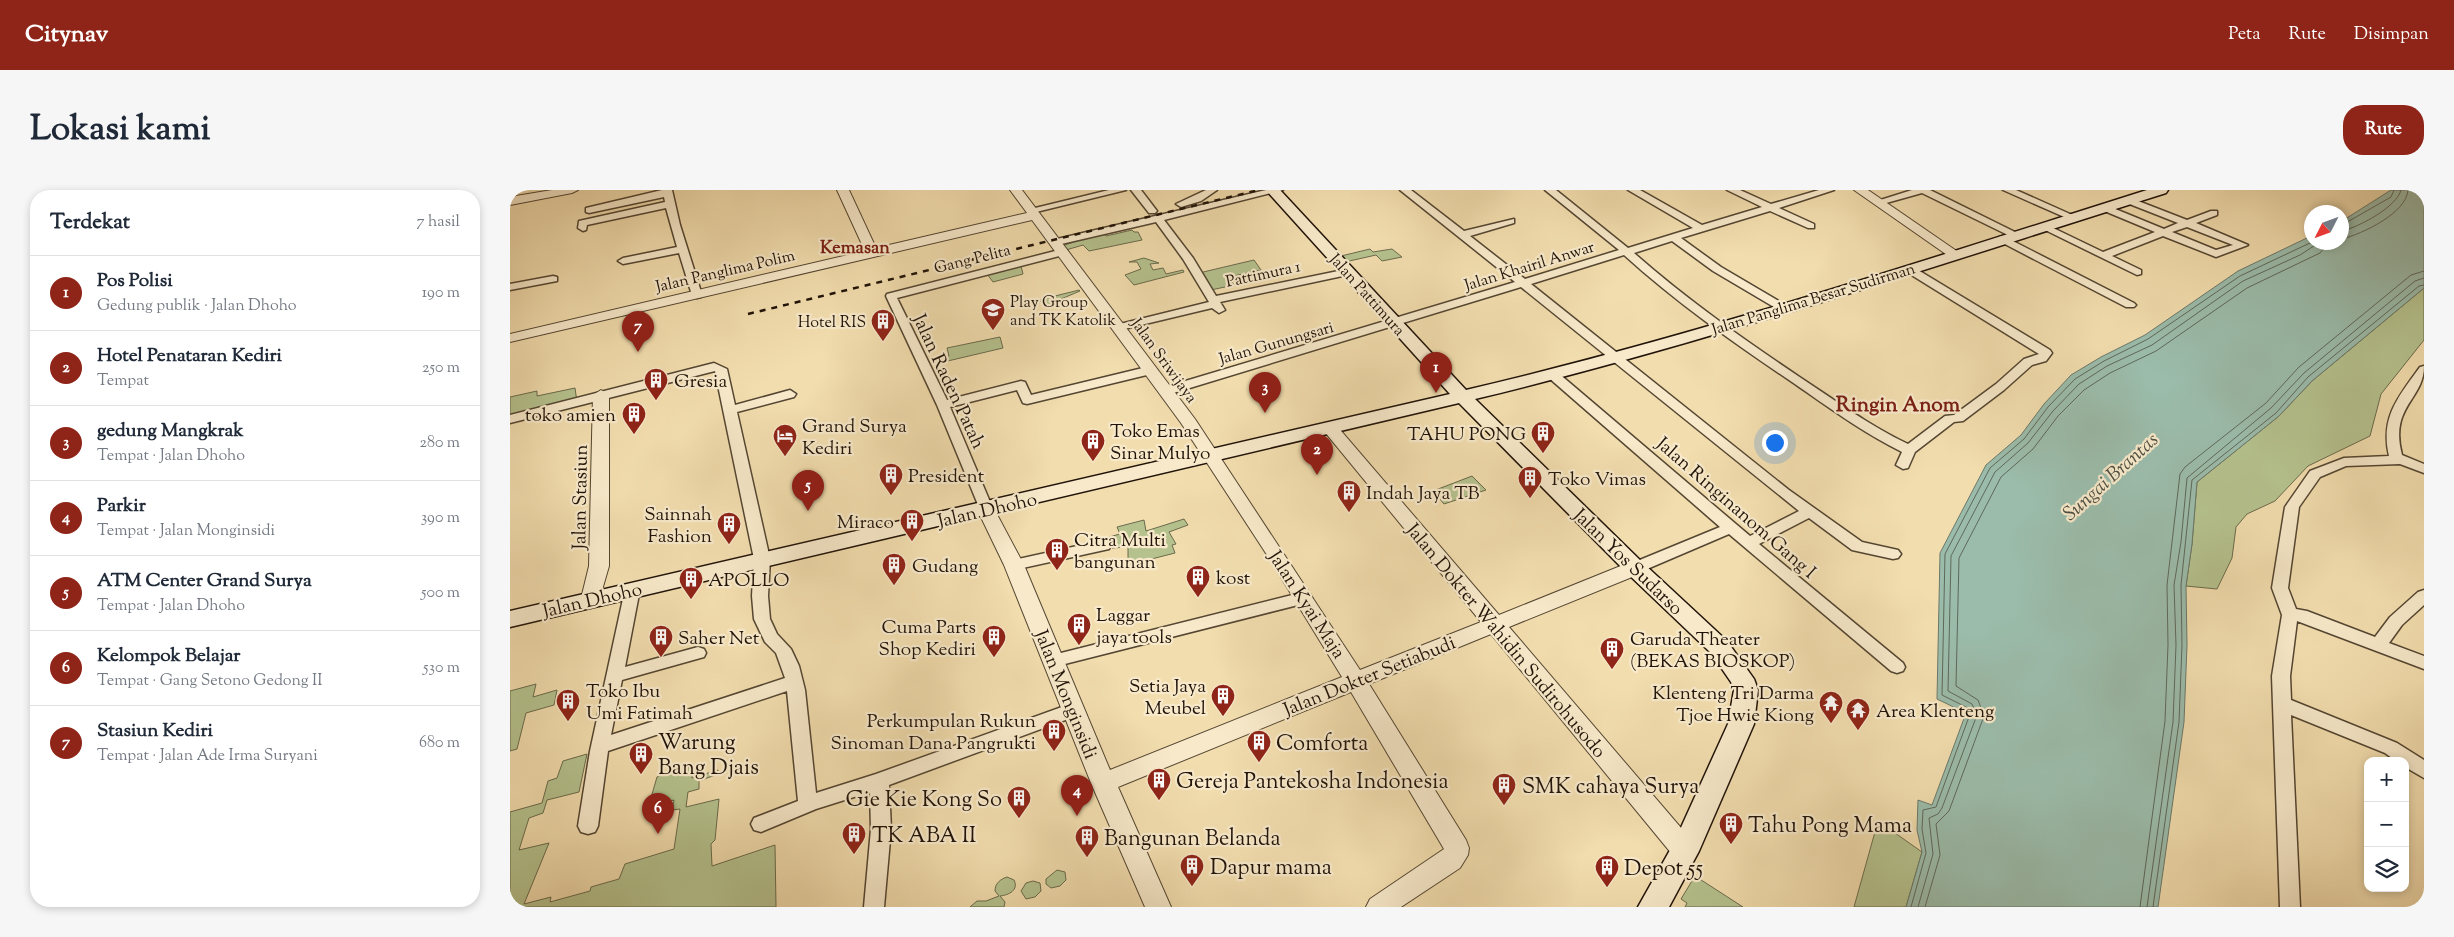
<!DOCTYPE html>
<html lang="id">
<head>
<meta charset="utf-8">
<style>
	:root { --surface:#fff; --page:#f6f6f7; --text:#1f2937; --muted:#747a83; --line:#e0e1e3; --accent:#8f2418 }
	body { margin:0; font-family:"Sorts Mill Goudy",serif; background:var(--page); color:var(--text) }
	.controls { position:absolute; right:15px; bottom:15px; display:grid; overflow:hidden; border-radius:10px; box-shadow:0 2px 8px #0003 }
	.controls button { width:45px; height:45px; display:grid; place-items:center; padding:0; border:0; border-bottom:1px solid var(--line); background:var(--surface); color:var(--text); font:25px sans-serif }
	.compass { position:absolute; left:1794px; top:15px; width:45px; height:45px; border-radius:50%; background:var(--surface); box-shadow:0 2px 8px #0003; rotate:228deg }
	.you { position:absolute; left:1264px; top:252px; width:18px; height:18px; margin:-12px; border:4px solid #fff; border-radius:50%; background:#1a73e8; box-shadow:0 0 0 8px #1a73e833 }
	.badge { display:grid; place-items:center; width:32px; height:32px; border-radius:50%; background:var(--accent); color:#fff; font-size:16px; font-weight:700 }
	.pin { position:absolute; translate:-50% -41px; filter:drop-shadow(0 1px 2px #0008) }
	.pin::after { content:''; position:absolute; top:26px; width:18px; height:15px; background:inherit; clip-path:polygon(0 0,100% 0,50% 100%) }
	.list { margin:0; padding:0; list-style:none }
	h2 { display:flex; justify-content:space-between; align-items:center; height:65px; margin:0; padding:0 20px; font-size:21px }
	h2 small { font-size:16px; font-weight:400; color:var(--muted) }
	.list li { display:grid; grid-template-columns:32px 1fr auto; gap:15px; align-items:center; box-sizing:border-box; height:75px; padding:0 20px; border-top:1px solid var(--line) }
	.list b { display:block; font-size:19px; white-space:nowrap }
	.list p { margin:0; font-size:16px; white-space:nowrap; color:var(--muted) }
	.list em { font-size:16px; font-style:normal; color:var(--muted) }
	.icon { flex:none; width:28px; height:28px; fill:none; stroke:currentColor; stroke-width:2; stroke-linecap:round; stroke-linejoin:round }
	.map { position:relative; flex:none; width:1914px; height:717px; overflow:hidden; border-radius:20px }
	header { display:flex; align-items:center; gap:30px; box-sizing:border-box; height:70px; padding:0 25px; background:var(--accent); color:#fff }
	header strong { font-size:24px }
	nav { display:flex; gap:28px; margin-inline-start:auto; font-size:18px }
	.intro { display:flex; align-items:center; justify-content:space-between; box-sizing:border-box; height:120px; padding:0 30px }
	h1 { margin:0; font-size:35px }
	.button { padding:12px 22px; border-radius:20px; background:var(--accent); color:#fff; font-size:18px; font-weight:700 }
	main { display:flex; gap:30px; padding:0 30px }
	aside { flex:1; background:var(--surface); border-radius:20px; box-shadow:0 2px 8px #0003 }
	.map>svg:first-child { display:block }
	.green { fill:#b5c28e; stroke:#6a6a4c }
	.water { fill:#9bbcab; stroke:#6a786a }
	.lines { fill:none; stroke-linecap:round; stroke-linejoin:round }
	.shore { stroke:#5e685a; stroke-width:1 }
	.minor-casing { stroke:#544632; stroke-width:3 }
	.tertiary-casing { stroke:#544632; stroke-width:2 }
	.secondary-casing { stroke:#201309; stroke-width:3 }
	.minor { fill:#f7e9ca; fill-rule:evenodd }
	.tertiary { fill:#f7e9ca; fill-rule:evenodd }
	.secondary { fill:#f7e9ca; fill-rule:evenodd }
	.rail { stroke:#201309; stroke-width:2.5; stroke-dasharray:6 6; stroke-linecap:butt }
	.labels { text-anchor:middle; stroke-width:4.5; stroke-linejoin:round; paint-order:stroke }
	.far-street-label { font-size:16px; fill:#201309; stroke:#f7e9ca }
	.far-poi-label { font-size:16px; fill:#201309; stroke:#f7e9ca; text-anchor:start }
	.far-quarter-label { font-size:18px; font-weight:bold; fill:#7a1f14; stroke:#f7e9ca }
	.poi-label { font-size:19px; fill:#201309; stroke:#f7e9ca; text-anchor:start }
	.street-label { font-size:19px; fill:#201309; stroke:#f7e9ca }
	.water-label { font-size:20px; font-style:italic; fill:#4b4e42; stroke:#f7e9ca }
	.quarter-label { font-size:21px; font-weight:bold; fill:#7a1f14; stroke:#f7e9ca }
	.near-poi-label { font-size:22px; fill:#201309; stroke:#f7e9ca; text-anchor:start }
</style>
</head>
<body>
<header>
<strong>Citynav</strong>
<nav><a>Peta</a><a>Rute</a><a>Disimpan</a></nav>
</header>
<div class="intro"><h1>Lokasi kami</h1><a class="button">Rute</a></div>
<main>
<aside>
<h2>Terdekat<small>7 hasil</small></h2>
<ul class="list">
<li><span class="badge">1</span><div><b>Pos Polisi</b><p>Gedung publik · Jalan Dhoho</p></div><em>190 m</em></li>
<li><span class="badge">2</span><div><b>Hotel Penataran Kediri</b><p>Tempat</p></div><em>250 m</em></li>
<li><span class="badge">3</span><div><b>gedung Mangkrak</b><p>Tempat · Jalan Dhoho</p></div><em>280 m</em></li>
<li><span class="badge">4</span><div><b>Parkir</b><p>Tempat · Jalan Monginsidi</p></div><em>390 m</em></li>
<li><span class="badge">5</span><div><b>ATM Center Grand Surya</b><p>Tempat · Jalan Dhoho</p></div><em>500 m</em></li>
<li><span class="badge">6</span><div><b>Kelompok Belajar</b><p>Tempat · Gang Setono Gedong II</p></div><em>530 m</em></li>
<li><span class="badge">7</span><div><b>Stasiun Kediri</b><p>Tempat · Jalan Ade Irma Suryani</p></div><em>680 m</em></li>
</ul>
</aside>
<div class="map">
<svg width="1914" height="717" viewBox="0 0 1914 717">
	<rect width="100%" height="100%" fill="#f2ddae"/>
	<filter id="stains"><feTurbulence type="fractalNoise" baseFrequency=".004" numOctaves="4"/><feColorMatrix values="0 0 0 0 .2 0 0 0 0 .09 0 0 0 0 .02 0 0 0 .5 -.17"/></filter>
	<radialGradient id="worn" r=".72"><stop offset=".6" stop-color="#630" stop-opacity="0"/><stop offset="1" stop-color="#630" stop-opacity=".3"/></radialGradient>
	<path class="green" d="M622 40 624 42H628L632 50 579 61 573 55 556 60 552 56 592 42 596 46Z
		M860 59 863 62 882 59 892 67 872 71 866 65 835 72 831 66Z
		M634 68 649 73 640 74 643 80 653 78 656 84 673 80 674 82 624 95 615 85 631 79 627 72H619Z
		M744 70 751 80 719 87 724 95 701 100 689 83Z
		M511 76 513 84 483 92 477 84Z
		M1914 98V150L1871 204 1860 246 1798 276 1765 311 1737 324 1726 337 1722 368 1707 399 1676 396 1682 354 1687 292 1769 226 1802 191Z
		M569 100 570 101 551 109 554 114 538 118 534 111 513 114Z
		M490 147 493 158 425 174V169L439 166 437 158Z
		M65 198 67 212 0 230V207L27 201V206Z
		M962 286 976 300 934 314 923 301Z
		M674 329 678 335 659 342 666 354 662 355 665 363 618 375V357L602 358 599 347 610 344 607 337 634 330 636 341Z
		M26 494 23 507 47 500 44 515 16 523 7 559 0 561V501Z
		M77 564 69 602 37 610 33 623 19 628 9 660 39 653 14 714 41 707 40 712 80 701 81 697 109 689 115 674 164 659 170 619 162 620 164 610 138 618 147 587 177 574V578L182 577V588L208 580V584L189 591V599L178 602 176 617 209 609 205 650 201 654 202 676 265 655 266 717H0V622L32 613 38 591 47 588 53 571Z
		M1368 631 1412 662 1396 717H1344Z
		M547 680 555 682 556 690 550 696 541 698 536 694V689Z
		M1185 686 1233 717H1175L1177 713 1171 709Z
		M497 687 504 690C509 700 499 705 490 706L495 712 494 717H460L467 711H476L489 706 485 701C485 693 491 689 497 687Z
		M523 691 530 693 531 701 525 707 516 709 511 701 516 693Z"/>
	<path class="water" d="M1881 0H1914V98L1802 191 1769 226 1687 292 1682 354 1676 396 1677 455 1674 532 1648 717H1396L1412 662 1407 640 1408 610 1422 615 1456 523 1427 509 1430 363 1476 275 1511 245 1534 214 1561 185 1591 167 1635 145 1728 81 1801 46 1802 52H1832V31Z"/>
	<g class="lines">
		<path class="shore" d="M1832 35 1881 7 1884 0
			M1832 41C1849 37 1887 17 1891 0
			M1832 49C1852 44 1897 23 1898 0
			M1401 717 1416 663 1412 639 1413 620 1426 617 1460 524 1458 518 1432 505 1435 364 1480 278 1514 249 1538 217 1565 189 1594 171 1638 149 1730 86 1802 52
			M1408 717 1423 664 1419 628 1428 624 1432 618 1467 525 1462 514 1438 501 1441 366 1485 282 1518 253 1543 221 1569 194 1597 176 1642 155 1733 91 1790 65 1810 52
			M1415 717 1430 665 1426 634 1439 621 1474 526 1468 510 1446 496 1449 368 1491 287 1523 259 1548 226 1574 200 1600 183 1646 161 1737 98 1810 63 1819 52
			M1630 717 1655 531 1658 455 1657 395 1670 284 1675 277 1756 213 1789 177 1901 85 1914 81
			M1637 717 1663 532 1666 455 1664 395 1671 352 1677 288 1761 218 1794 183 1905 91 1914 88
			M1643 717 1669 532 1672 455 1671 395 1682 290 1766 223 1798 187 1909 96 1914 95"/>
		<defs>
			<path id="minor" d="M152 0H162L170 35 192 105 191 107 187 108 182 105 169 63 113 74 108 71 113 68 167 57 156 18 77 35 76 40 73 41 68 38 69 31 155 12 154 7 79 23 76 22V18Z
				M599 0H616L522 23 517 20Z
				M621 0H631L647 21 645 23H639Z
				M696 0H707L691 11 671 17 666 14Z
				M756 0H773L654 30 683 68 706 106 838 79 842 80V84L710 112 715 120 709 123 702 118 610 140 604 137 606 135 699 112 673 69 646 32 547 55 542 52 547 49Z
				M890 0H901L954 41 1004 29V33L960 46 1015 89 1109 60 1035 0H1046L1118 58 1183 38 1118 0H1130L1192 35 1252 17 1217 0H1230L1261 14 1309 0H1324L1269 18 1304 34V38H1298L1260 21 1171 48 1211 77 1277 116V120H1269L1203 81 1162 51 1124 63C1176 109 1233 149 1291 188 1326 211 1360 236 1398 254L1435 226 1444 225 1486 194 1514 169 1529 164 1395 81V77H1403L1540 160 1542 163 1536 171 1522 175 1494 200 1453 231 1444 232 1405 262 1398 278 1393 279 1386 275 1392 262C1352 242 1318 217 1282 192 1224 153 1167 113 1114 65L1021 94 1279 300 1352 352 1388 360 1391 364 1388 368 1383 369 1342 360 1299 328 1249 354 1393 473 1395 477 1393 481 1387 483 1381 481 1219 344 1130 382H1120L1117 378 1120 374 1210 337 1039 188 1037 185 1039 182H1047L1240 346 1289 321 1011 97 660 204H652L650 201 652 198 1005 92Z
				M1402 0H1420L1511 45 1502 47 1412 3 1369 15 1364 12Z
				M1493 0H1506L1569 28 1561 30Z
				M1617 9H1623L1677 30 1701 21H1707V25L1686 33 1738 55 1706 67 1653 46 1602 66 1631 80V84L1627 85 1529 37 1537 35 1593 62 1645 42 1592 20V16H1598L1654 39 1668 33 1617 13ZM1677 37 1723 55 1706 60 1662 42Z
				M1493 46 1624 113 1626 115 1624 117H1616L1489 51V47Z
				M553 59 558 62 557 64 387 108 437 210 511 191 515 192 521 205 641 176 647 180 645 183 517 214 513 213 507 200 440 217 483 319 481 322H471L427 215 376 106 377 104Z
				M43 86 47 87V91L0 100V94Z
				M204 173 217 179 225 215 280 200 286 204 284 207 227 222 260 369 258 406 260 429 267 444 281 459 289 476 295 500 306 603 366 584 563 513 569 515 572 520 569 525 379 595 381 639 374 717H354L361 639 360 602 306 619 251 642 244 640 241 634 244 628 288 611 277 501 98 561 88 636 85 642 78 644 71 642 68 636 80 561 116 395H128L130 399 115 477 188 457 194 459 196 463 194 467 112 490 101 545 275 488 266 463 255 452 244 429 242 406 244 369 205 181 0 233V225Z
				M1914 176C1914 210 1879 216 1892 265L1914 274V283L1890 274 1836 276 1810 287 1789 317 1778 398 1786 419 1797 421 1865 447 1880 427 1908 402 1914 400V415L1892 435 1879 453 1914 466V479L1787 431 1780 486 1781 510 1887 553 1914 570V588L1895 577V571H1886L1875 563 1781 525 1790 717H1770L1762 486 1772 425 1762 398 1775 317 1800 281 1834 268 1879 266C1870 228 1888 207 1910 177Z
				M594 350 601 355 599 359 504 380 499 379 496 375 499 371 504 370Z
				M794 402 800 404 802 408 800 412 543 477 537 475 535 471 537 467 543 465Z"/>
			<path id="tertiary" d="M42 0H68L62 3 0 15V7Z
				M327 0H339L366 58 517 23 500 0H512L685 229 850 480 971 432 814 241 812 238 814 235H826L989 425 1118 373 1125 371 1132 373 1135 378 1132 383 999 437 1184 653 1187 661 1184 669 1175 672 1166 669 981 444 859 494 956 650 959 658 958 665 950 678 891 717H856L860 709 934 659 841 502 608 597 661 717H635L581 593 494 375 467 319 470 315H482L514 375 600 580 832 487 759 368 671 233 522 30 0 152V144L355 61Z
				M1344 0H1358L1451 64 1445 68 1440 67Z
				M91 200 99 205V376L88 414 81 416 74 414 71 409 79 376 83 205Z"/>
			<path id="secondary" d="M756 0H770L956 200C1187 146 1412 71 1637 0H1658L1656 3C1427 75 1198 153 965 209L1133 373 1217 451 1244 489 1248 500 1244 534 1189 661 1159 717H1128L1164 653 1218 534 1224 500 1221 492 1201 463 1117 383 949 213 0 437V421L940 204Z"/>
		</defs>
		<use href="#minor" class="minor-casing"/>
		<use href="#tertiary" class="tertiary-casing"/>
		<use href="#secondary" class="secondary-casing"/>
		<use href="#minor" class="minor"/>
		<use href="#tertiary" class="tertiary"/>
		<use href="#secondary" class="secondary"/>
		<path class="rail" d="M238 124 749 0"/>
	</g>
	<defs>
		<symbol id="school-pin" viewBox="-11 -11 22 30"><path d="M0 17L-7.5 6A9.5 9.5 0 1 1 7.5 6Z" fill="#8f2418" stroke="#f7e9ca"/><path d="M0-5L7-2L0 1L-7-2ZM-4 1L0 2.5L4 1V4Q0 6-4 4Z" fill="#fff"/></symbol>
		<symbol id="building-pin" viewBox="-11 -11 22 30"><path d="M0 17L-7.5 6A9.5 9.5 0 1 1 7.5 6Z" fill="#8f2418" stroke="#f7e9ca"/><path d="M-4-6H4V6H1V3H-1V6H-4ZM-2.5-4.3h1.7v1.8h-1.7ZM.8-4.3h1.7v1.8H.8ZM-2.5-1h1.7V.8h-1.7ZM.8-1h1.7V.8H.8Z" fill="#fff"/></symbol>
		<symbol id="hotel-pin" viewBox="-11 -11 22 30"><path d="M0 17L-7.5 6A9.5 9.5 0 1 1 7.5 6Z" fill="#8f2418" stroke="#f7e9ca"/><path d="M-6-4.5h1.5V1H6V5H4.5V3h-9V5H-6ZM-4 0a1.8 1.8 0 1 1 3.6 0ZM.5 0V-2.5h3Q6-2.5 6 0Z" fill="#fff"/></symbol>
		<symbol id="temple-pin" viewBox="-11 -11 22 30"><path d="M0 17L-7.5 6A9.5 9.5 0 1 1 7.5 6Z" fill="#8f2418" stroke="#f7e9ca"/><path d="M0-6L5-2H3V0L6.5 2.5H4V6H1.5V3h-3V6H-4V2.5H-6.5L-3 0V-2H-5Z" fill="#fff"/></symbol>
	</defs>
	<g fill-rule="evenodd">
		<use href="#school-pin" x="469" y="106" width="28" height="38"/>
		<use href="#building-pin" x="359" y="117" width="28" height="38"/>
		<use href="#building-pin" x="132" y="176" width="28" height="38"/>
		<use href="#building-pin" x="110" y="210" width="28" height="38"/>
		<use href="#building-pin" x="1019" y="229" width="28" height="38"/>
		<use href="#hotel-pin" x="261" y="232" width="28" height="38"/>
		<use href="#building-pin" x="569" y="237" width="28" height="38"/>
		<use href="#building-pin" x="367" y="271" width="28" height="38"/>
		<use href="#building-pin" x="1006" y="274" width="28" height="38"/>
		<use href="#building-pin" x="825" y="288" width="28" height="38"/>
		<use href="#building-pin" x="388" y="317" width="28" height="38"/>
		<use href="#building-pin" x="205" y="320" width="28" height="38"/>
		<use href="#building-pin" x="533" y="346" width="28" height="38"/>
		<use href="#building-pin" x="370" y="361" width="28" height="38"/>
		<use href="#building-pin" x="674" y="373" width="28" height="38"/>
		<use href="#building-pin" x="167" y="375" width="28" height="38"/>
		<use href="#building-pin" x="555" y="421" width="28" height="38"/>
		<use href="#building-pin" x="137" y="433" width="28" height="38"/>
		<use href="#building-pin" x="470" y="433" width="28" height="38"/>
		<use href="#building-pin" x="1088" y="445" width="28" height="38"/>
		<use href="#building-pin" x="699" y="492" width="28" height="38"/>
		<use href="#building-pin" x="44" y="497" width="28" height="38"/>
		<use href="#temple-pin" x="1307" y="499" width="28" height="38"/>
		<use href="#temple-pin" x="1334" y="506" width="28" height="38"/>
		<use href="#building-pin" x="530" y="527" width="28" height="38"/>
		<use href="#building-pin" x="735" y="538" width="28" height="38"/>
		<use href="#building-pin" x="117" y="550" width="28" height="38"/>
		<use href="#building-pin" x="635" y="576" width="28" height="38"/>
		<use href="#building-pin" x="980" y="581" width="28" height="38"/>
		<use href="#building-pin" x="495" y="594" width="28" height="38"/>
		<use href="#building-pin" x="1207" y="620" width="28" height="38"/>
		<use href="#building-pin" x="330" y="630" width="28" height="38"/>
		<use href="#building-pin" x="563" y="633" width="28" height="38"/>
		<use href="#building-pin" x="668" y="662" width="28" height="38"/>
		<use href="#building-pin" x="1083" y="663" width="28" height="38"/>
	</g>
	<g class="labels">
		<g class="far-street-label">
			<text transform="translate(462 68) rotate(-14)" y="6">Gang Pelita</text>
			<text transform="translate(1019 75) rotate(-17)" y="6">Jalan Khairil Anwar</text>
			<text transform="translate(215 80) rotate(-13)" y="6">Jalan Panglima Polim</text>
			<text transform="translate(753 83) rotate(-12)" y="6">Pattimura 1</text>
			<text transform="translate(858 104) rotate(48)" y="6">Jalan Pattimura</text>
			<text transform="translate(1303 108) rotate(-17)" y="6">Jalan Panglima Besar Sudirman</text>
			<text transform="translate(766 152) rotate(-16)" y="6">Jalan Gunungsari</text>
			<text transform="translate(655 170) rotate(54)" y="6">Jalan Sriwijaya</text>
		</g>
		<g class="far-poi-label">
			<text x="500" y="117">Play Group<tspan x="500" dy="18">and TK Katolik</tspan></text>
			<text x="356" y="137" text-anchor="end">Hotel RIS</text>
		</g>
		<g class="far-quarter-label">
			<text x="345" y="63">Kemasan</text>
		</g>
		<g class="poi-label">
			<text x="164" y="197">Gresia</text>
			<text x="106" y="231" text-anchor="end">toko amien</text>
			<text x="292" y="242">Grand Surya<tspan x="292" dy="22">Kediri</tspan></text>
			<text x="600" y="247">Toko Emas<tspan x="600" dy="22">Sinar Mulyo</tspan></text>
			<text x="1016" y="250" text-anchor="end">TAHU PONG</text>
			<text x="398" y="292">President</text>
			<text x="1038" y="295">Toko Vimas</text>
			<text x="856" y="309">Indah Jaya TB</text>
			<text x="202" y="330" text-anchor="end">Sainnah<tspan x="202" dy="22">Fashion</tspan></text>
			<text x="384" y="338" text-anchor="end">Miraco</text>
			<text x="564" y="356">Citra Multi<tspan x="564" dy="22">bangunan</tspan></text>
			<text x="402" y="382">Gudang</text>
			<text x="706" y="394">kost</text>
			<text x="198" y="396">APOLLO</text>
			<text x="586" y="431">Laggar<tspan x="586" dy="22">jaya tools</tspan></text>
			<text x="466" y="443" text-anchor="end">Cuma Parts<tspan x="466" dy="22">Shop Kediri</tspan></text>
			<text x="168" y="454">Saher Net</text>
			<text x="1120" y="455">Garuda Theater<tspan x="1120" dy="22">(BEKAS BIOSKOP)</tspan></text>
			<text x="696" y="502" text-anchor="end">Setia Jaya<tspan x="696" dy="22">Meubel</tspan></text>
			<text x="76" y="507">Toko Ibu<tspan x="76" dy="22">Umi Fatimah</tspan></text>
			<text x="1304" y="509" text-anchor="end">Klenteng Tri Darma<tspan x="1304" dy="22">Tjoe Hwie Kiong</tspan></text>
			<text x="1366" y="527">Area Klenteng</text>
			<text x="526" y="537" text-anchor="end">Perkumpulan Rukun<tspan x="526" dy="22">Sinoman Dana Pangrukti</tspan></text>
		</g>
		<g class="street-label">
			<text transform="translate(440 191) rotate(65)" y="7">Jalan Raden Patah</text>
			<text transform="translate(69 307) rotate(-89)" y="7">Jalan Stasiun</text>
			<text transform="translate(1227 317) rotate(41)" y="7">Jalan Ringinanom Gang I</text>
			<text transform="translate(477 319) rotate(-13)" y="7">Jalan Dhoho</text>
			<text transform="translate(1119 371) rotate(44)" y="7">Jalan Yos Sudarso</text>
			<text transform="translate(82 409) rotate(-13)" y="7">Jalan Dhoho</text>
			<text transform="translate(798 414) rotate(57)" y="7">Jalan Kyai Maja</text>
			<text transform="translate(997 450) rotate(50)" y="7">Jalan Dokter Wahidin Sudirohusodo</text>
			<text transform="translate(859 485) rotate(-22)" y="7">Jalan Dokter Setiabudi</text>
			<text transform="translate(557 504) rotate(68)" y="7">Jalan Monginsidi</text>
		</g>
		<g class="water-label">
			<text transform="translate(1600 286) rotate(-42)" y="7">Sungai Brantas</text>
		</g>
		<g class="quarter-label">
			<text x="1388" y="221">Ringin Anom</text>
		</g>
		<g class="near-poi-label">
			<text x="148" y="559">Warung<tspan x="148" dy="25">Bang Djais</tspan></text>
			<text x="766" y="560">Comforta</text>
			<text x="666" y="598">Gereja Pantekosha Indonesia</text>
			<text x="1012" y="603">SMK cahaya Surya</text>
			<text x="492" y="616" text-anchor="end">Gie Kie Kong So</text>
			<text x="1238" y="642">Tahu Pong Mama</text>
			<text x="362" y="652">TK ABA II</text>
			<text x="594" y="655">Bangunan Belanda</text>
			<text x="700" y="684">Dapur mama</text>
			<text x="1114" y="685">Depot 55</text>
		</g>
	</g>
	<rect width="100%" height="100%" filter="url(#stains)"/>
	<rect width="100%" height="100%" fill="url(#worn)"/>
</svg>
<div class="controls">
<button>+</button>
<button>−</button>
<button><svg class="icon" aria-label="layers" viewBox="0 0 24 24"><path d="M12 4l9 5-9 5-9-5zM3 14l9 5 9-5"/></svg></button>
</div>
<svg class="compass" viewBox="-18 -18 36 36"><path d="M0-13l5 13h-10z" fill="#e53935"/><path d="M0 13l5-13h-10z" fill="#747a83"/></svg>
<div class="you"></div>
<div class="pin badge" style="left:926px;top:203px">1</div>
<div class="pin badge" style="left:807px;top:285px">2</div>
<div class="pin badge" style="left:755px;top:223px">3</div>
<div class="pin badge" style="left:567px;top:626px">4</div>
<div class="pin badge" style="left:298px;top:321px">5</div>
<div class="pin badge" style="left:148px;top:644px">6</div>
<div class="pin badge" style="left:128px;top:162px">7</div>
</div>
</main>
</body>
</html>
